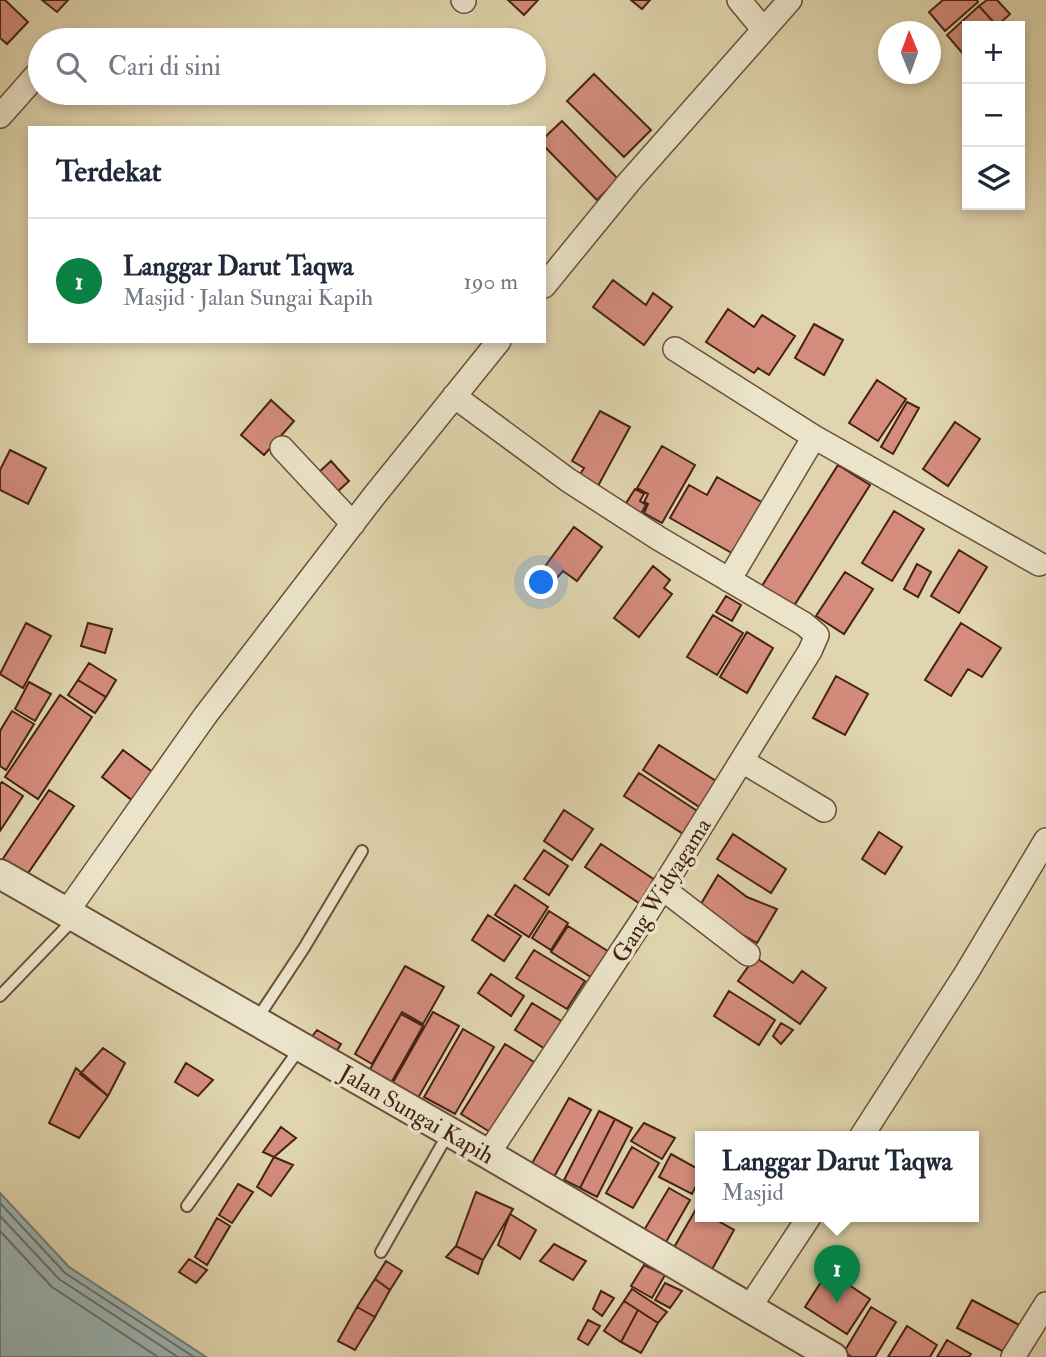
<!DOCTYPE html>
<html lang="id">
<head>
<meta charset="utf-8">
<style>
	:root { --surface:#fff; --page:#f2f2f3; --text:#1f2937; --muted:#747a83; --line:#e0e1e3; --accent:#0b8043 }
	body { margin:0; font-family:"IM FELL Double Pica",serif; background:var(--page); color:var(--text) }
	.controls { position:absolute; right:21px; top:21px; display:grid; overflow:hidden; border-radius:0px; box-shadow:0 4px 10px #0003 }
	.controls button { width:63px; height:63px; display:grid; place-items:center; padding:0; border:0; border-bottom:2px solid var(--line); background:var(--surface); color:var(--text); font:35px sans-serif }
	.compass { position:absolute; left:878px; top:21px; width:63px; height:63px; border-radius:50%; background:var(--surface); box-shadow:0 4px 10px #0003; rotate:359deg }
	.you { position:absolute; left:542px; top:583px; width:24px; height:24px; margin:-18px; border:5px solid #fff; border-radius:50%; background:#1a73e8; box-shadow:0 0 0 10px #1a73e833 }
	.badge { display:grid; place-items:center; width:46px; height:46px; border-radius:50%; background:var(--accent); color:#fff; font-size:23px; font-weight:700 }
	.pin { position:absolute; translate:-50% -58px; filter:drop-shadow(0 2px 4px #0008) }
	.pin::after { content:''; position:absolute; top:37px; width:24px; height:21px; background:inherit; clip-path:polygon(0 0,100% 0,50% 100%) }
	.popup { position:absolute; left:695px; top:1131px; width:284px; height:91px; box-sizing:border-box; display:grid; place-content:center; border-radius:0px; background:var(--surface); filter:drop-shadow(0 2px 5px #0005); font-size:23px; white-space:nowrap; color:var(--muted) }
	.popup b { font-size:26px; color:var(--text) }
	.popup::after { content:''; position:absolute; left:50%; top:100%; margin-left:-14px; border:14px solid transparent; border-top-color:var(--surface) }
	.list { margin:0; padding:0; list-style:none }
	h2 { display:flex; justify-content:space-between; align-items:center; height:91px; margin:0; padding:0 28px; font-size:30px }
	h2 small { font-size:23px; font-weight:400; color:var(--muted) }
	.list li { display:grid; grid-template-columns:46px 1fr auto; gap:21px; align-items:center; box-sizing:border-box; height:126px; padding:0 28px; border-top:2px solid var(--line) }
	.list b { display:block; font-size:26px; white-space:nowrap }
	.list p { margin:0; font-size:23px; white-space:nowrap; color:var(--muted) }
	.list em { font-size:23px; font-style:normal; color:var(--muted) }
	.icon { flex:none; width:38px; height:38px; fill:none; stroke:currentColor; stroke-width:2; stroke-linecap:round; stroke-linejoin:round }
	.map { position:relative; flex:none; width:1046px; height:1357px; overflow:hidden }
	.search { position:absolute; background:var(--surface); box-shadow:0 4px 10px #0003; left:28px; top:28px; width:518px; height:77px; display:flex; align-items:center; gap:18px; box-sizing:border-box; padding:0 24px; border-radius:38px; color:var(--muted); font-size:26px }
	.panel { position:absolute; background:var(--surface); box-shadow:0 4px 10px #0003; left:28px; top:126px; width:518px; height:217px; border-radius:0px }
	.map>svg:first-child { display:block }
	.water { fill:#99b6b6; stroke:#787b75; stroke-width:2 }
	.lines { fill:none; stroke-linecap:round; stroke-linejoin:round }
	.shore { stroke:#706c65; stroke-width:2 }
	.building { fill:#d48c7c; stroke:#462214; stroke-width:2 }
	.service-casing { stroke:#6c4f3a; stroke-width:14 }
	.minor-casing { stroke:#6c4f3a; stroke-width:26 }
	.tertiary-casing { stroke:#6c4f3a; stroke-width:32 }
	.service { stroke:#ebe4ca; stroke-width:10 }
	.minor { stroke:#ebe4ca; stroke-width:23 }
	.tertiary { stroke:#ebe4ca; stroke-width:28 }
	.labels { text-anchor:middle; stroke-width:7; stroke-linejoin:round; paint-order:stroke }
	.street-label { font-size:23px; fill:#462214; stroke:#ebe4ca }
</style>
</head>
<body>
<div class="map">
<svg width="1046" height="1357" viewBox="0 0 1046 1357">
	<rect width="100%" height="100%" fill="#e0d5ae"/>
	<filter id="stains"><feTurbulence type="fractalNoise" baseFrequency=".00286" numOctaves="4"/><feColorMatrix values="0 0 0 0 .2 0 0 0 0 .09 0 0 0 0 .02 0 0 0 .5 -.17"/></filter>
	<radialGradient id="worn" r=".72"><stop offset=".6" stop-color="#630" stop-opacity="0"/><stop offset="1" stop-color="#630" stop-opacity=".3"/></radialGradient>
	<path class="water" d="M0 1193 69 1267 206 1357H0Z"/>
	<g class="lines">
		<path class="shore" d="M0 1203 65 1273 194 1357
			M0 1216 59 1279 178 1357
			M0 1231 52 1287 158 1357"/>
	</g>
	<path class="building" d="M0 0H5L28 22 7 44 0 38Z
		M42 0H68L57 12Z
		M508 0H538L524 15Z
		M631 0H650L642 9Z
		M943 0H977L978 2 945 31 929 12Z
		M987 0H997L1010 14 997 26 979 6Z
		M979 6 997 26H967V52L964 55 947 35Z
		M594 74 651 130 624 157 567 101Z
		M562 121 618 179 597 200 544 146V138Z
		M613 280 646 305 653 293 672 307 644 345 593 307Z
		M728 309 754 327 762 315 795 336 769 375 758 368 754 373 706 342Z
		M814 324 843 340 824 375 795 358Z
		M877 380 906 399 878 441 849 423Z
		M271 400 294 421 264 455 241 435Z
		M907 402 919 408 893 454 881 447Z
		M600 411 630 427 598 486 579 476 584 468 572 461Z
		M955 422 980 439 948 486 923 469Z
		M662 446 695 465 662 523 644 513 648 504 644 502 648 494 637 488Z
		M10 450 46 468 28 504 0 490V470Z
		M331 461 349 481 336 493 318 473Z
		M838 465 870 485 792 609 760 589Z
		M717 477 767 505 737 556 670 518 689 485 707 495Z
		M635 489 644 494 640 501 646 505 639 517 623 508Z
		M894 511 924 529 892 581 862 563Z
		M574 527 602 547 577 581 563 571 556 579 543 569Z
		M959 550 987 567 959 613 931 596Z
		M917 564 931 572 918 597 904 589Z
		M653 566 670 580 664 588 672 594 639 637 614 618Z
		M845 572 873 589 844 634 816 616Z
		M726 596 741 605 732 621 716 612Z
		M713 615 743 633 717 675 687 657Z
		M26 623 51 636 23 688 0 674Z
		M88 623 112 629 105 653 81 646Z
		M961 623 1001 648 982 677 968 669 951 696 925 680Z
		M747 632 773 648 747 693 720 677Z
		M89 663 116 680 106 697 78 680Z
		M836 676 868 694 845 735 813 718Z
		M78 680 106 697 95 713 68 695Z
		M29 682 51 694 35 721 15 709Z
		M60 695 92 717 38 799 5 777Z
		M12 711 34 724 6 770 0 766V731Z
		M659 745 724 786 707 812 643 770Z
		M123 750 154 773 133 801 102 777Z
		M639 773 702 814 688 837 624 796Z
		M2 782 23 796 0 831V784Z
		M49 790 74 806 22 882 0 863Z
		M564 810 593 829 572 860 544 841Z
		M879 832 902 847 885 874 862 859Z
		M733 834 786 869 771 893 717 859Z
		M601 844 661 884 645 907 585 867Z
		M544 850 568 866 549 895 524 879Z
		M718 875 747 897 777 909 757 943 698 909Z
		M515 885 548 907 529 937 495 915Z
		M549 911 568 923 551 950 532 938Z
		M488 915 521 936 504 961 472 940Z
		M568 926 614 955 597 981 551 952Z
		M534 950 585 981 567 1009 516 978Z
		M755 957 793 983 802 971 826 988 800 1024 738 981Z
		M405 966 444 987 423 1024 402 1012 372 1064 355 1054Z
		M491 974 524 996 511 1016 478 993Z
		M729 991 775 1020 759 1045 714 1016Z
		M532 1003 563 1022 547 1050 515 1030Z
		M433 1012 459 1026 418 1098 392 1084Z
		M401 1014 423 1026 391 1083 369 1071Z
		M781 1023 793 1030 781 1044 773 1036Z
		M463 1029 494 1047 455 1114 424 1097Z
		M317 1030 341 1044 332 1058 308 1042Z
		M505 1044 534 1062 490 1132 461 1114Z
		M103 1048 125 1063 108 1096 80 1074Z
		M186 1063 213 1080 198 1096 175 1082Z
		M76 1068 108 1096 79 1138 49 1123Z
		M569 1098 591 1110 554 1177 531 1165Z
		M599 1111 615 1119 580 1188 564 1180Z
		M615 1119 632 1128 597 1197 580 1188Z
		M644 1123 675 1138 662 1159 631 1141Z
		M281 1127 296 1138 274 1157 263 1152Z
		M632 1147 659 1163 633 1208 606 1193Z
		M671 1154 700 1170V1178L692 1194 659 1177Z
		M274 1157 293 1165 271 1196 257 1187Z
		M238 1184 253 1192 232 1223 219 1215Z
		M669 1188 690 1200 662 1249 640 1237Z
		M476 1192 513 1209 483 1260 456 1246Z
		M696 1209 700 1211V1217H711L734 1230 710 1273 672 1251Z
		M510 1214 536 1230 520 1259 498 1245Z
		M217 1218 230 1226 207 1265 195 1257Z
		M554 1244 586 1261 573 1280 540 1261Z
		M456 1246 483 1260 478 1274 446 1257Z
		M189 1259 207 1270 196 1283 179 1272Z
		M386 1261 402 1271 390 1290 375 1279Z
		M644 1265 665 1275 652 1298 631 1286Z
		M828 1271 870 1299 847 1334 805 1307Z
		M375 1279 390 1290 375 1317 357 1307Z
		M665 1283 682 1291 670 1308 655 1300Z
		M632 1289 667 1312 658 1323 624 1301Z
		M601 1291 614 1298 602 1316 593 1309Z
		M972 1300 1027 1329 1012 1356 957 1328Z
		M624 1301 638 1310 621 1342 604 1331Z
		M357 1307 375 1317 355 1350 338 1341Z
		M871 1307 896 1322 875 1357H852L844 1352Z
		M638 1310 658 1323 641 1353 621 1342Z
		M588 1320 600 1326 588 1345 578 1339Z
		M907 1326 937 1345 930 1357H888Z
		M947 1340 971 1354 969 1357H937Z"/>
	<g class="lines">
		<defs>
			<path id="service" d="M0 996 75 918
				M257 1019 304 948 362 851
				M187 1206 300 1048
				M381 1252 449 1132"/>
			<path id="minor" d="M463 0 464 1
				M739 0 763 29
				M0 116 40 71
				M544 286 629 182 790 0
				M675 349 814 437 1039 564
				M454 396 568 480 658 538 804 624 817 635 810 651 645 916 488 1154
				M282 448 353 524
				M729 580 814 437
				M742 761 824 810
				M662 888 748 954
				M66 913 205 716 374 496 499 341
				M861 1137 967 972 1046 840
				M749 1308 809 1217
				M1013 1357 1046 1304"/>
			<path id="tertiary" d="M0 874 488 1154 833 1357"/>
		</defs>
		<use href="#service" class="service-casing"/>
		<use href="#minor" class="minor-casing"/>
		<use href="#tertiary" class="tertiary-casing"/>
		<use href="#service" class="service"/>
		<use href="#minor" class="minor"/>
		<use href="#tertiary" class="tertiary"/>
	</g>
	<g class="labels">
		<g class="street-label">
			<text transform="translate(661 890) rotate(-58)" y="8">Gang Widyagama</text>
			<text transform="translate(417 1114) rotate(30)" y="8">Jalan Sungai Kapih</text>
		</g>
	</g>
	<rect width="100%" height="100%" filter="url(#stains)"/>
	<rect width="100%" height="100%" fill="url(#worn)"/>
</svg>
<div class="controls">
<button>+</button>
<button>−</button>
<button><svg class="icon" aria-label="layers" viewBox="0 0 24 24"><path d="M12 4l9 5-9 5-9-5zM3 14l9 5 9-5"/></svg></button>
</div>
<svg class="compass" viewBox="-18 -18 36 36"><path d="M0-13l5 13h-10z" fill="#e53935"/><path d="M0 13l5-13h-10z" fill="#747a83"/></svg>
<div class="you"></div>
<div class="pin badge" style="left:837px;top:1303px">1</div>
<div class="popup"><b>Langgar Darut Taqwa</b>Masjid</div>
<div class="search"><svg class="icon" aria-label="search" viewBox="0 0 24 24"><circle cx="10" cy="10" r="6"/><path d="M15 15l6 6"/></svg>Cari di sini</div>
<section class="panel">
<h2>Terdekat<small></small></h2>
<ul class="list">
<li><span class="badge">1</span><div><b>Langgar Darut Taqwa</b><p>Masjid · Jalan Sungai Kapih</p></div><em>190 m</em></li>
</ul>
</section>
</div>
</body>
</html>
